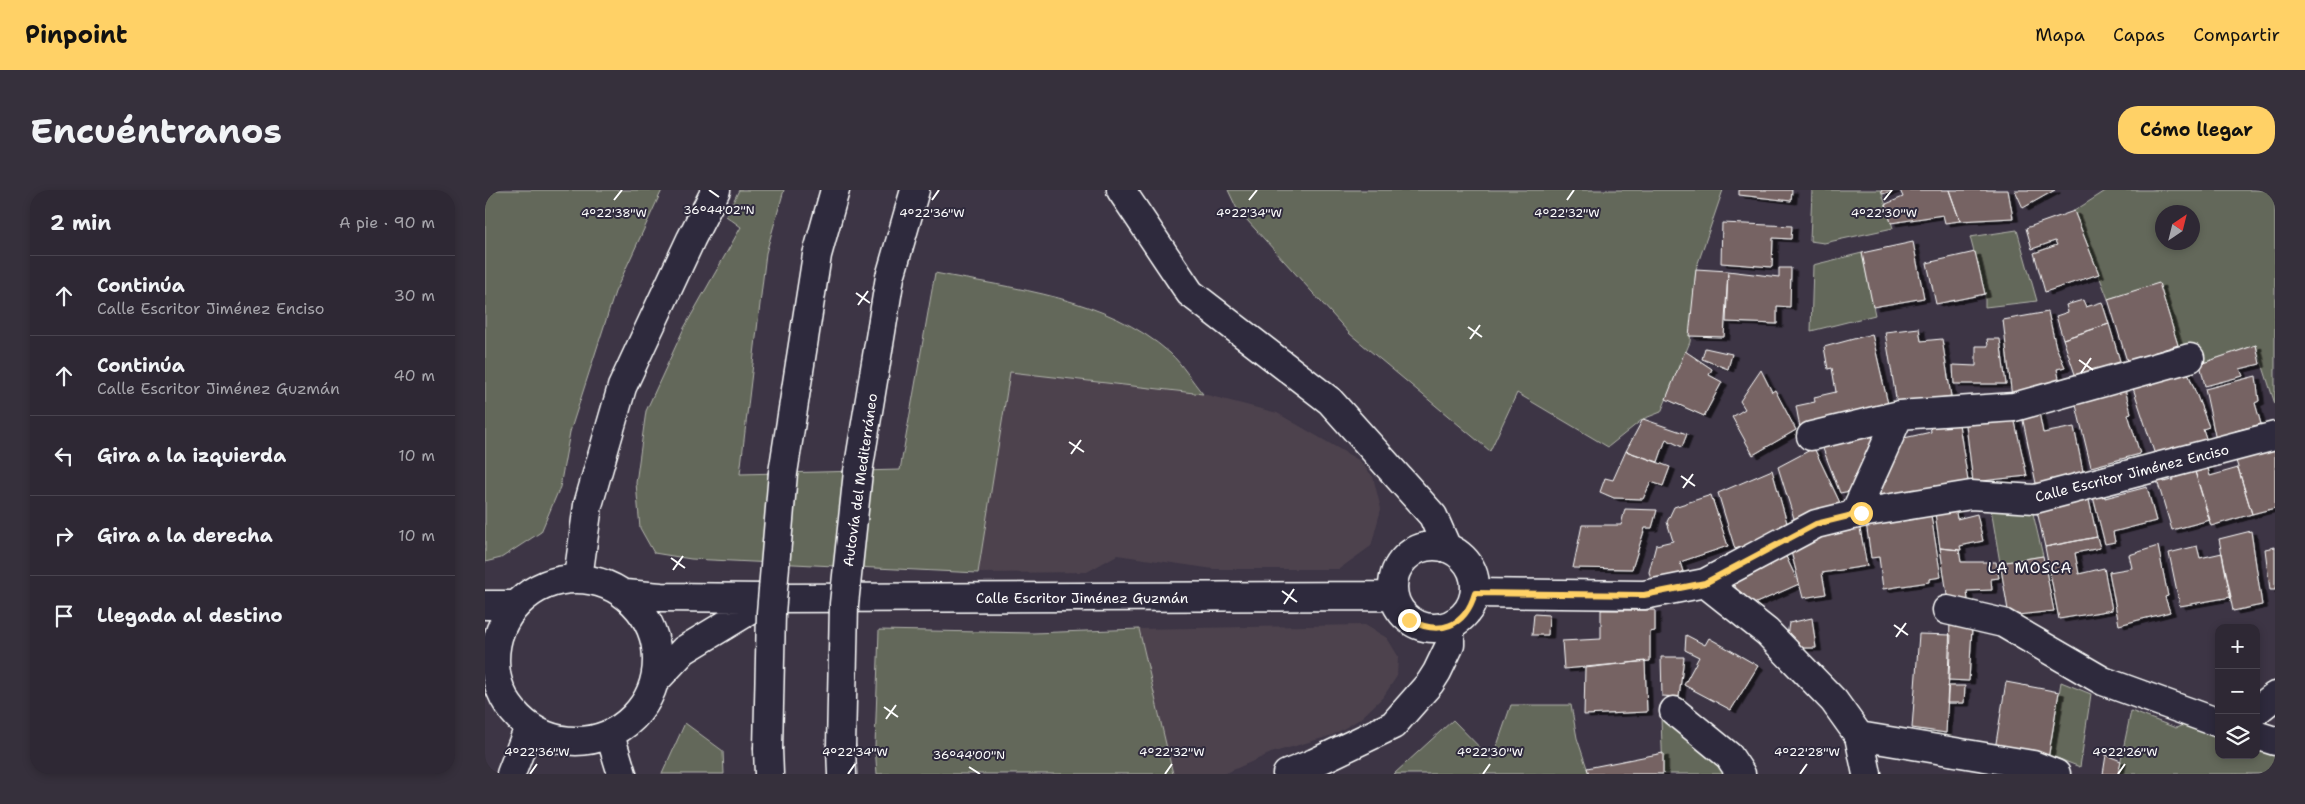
<!DOCTYPE html>
<html lang="es">
<head>
<meta charset="utf-8">
<style>
	:root { --surface:#2e2834; --page:#36303c; --text:#f1f3f6; --muted:#a7a6ac; --line:#49444f; --accent:#ffd166 }
	body { margin:0; font-family:"Shantell Sans",sans-serif; background:var(--page); color:var(--text) }
	.controls { position:absolute; right:15px; bottom:15px; display:grid; overflow:hidden; border-radius:10px; box-shadow:0 2px 8px #0003 }
	.controls button { width:45px; height:45px; display:grid; place-items:center; padding:0; border:0; border-bottom:1px solid var(--line); background:var(--surface); color:var(--text); font:25px sans-serif }
	.compass { position:absolute; left:1670px; top:15px; width:45px; height:45px; border-radius:50%; background:var(--surface); box-shadow:0 2px 8px #0003; rotate:35deg }
	.stop { position:absolute; width:15px; height:15px; margin:-11px; border:4px solid #ffd166; border-radius:50%; background:#fff }
	.stop.end { background:#ffd166; border-color:#fff; box-shadow:0 1px 5px #0008 }
	.list { margin:0; padding:0; list-style:none }
	h2 { display:flex; justify-content:space-between; align-items:center; height:65px; margin:0; padding:0 20px; font-size:21px }
	h2 small { font-size:16px; font-weight:400; color:var(--muted) }
	.list li { display:grid; grid-template-columns:32px 1fr auto; gap:15px; align-items:center; box-sizing:border-box; height:80px; padding:0 20px; border-top:1px solid var(--line) }
	.list b { display:block; font-size:19px; white-space:nowrap }
	.list p { margin:0; font-size:16px; white-space:nowrap; color:var(--muted) }
	.list em { font-size:16px; font-style:normal; color:var(--muted) }
	.icon { flex:none; width:28px; height:28px; fill:none; stroke:currentColor; stroke-width:2; stroke-linecap:round; stroke-linejoin:round }
	.map { position:relative; flex:none; width:1790px; height:584px; overflow:hidden; border-radius:20px }
	header { display:flex; align-items:center; gap:30px; box-sizing:border-box; height:70px; padding:0 25px; background:var(--accent); color:#111 }
	header strong { font-size:24px }
	nav { display:flex; gap:28px; margin-inline-start:auto; font-size:18px }
	.intro { display:flex; align-items:center; justify-content:space-between; box-sizing:border-box; height:120px; padding:0 30px }
	h1 { margin:0; font-size:35px }
	.button { padding:12px 22px; border-radius:20px; background:var(--accent); color:#111; font-size:18px; font-weight:700 }
	main { display:flex; gap:30px; padding:0 30px }
	aside { flex:1; background:var(--surface); border-radius:20px; box-shadow:0 2px 8px #0003 }
	.map>svg:first-child { display:block }
	.built { fill:#4e434e }
	.green { fill:#64685a; stroke:#b2b4ac; fill-rule:evenodd }
	.building { fill:#766363; stroke:#fff; filter:url(#shadow) }
	.lines { fill:none; stroke-linecap:round; stroke-linejoin:round }
	.minor-casing { stroke:#fff; stroke-width:31 }
	.major-casing { stroke:#fff; stroke-width:31 }
	.highway-casing { stroke:#fff; stroke-width:31 }
	.minor { stroke:#2f2a3d; stroke-width:28 }
	.major { stroke:#2f2a3d; stroke-width:28 }
	.highway { stroke:#2f2a3d; stroke-width:28 }
	.highway-bridge-casing { stroke:#fff; stroke-width:31; stroke-linecap:butt }
	.highway-bridge { stroke:#2f2a3d; stroke-width:28 }
	.route { stroke:#ffd166; stroke-width:6 }
	.ticks { fill:none; stroke:#fff; stroke-width:2 }
	.labels { text-anchor:middle; stroke-width:4; stroke-linejoin:round; paint-order:stroke }
	.street-label { font-size:14px; fill:#fff; stroke:#2f2a3d }
	.neighbourhood-label { font-size:15px; letter-spacing:1px; fill:#fff; stroke:#2f2a3d }
	.ticks-label { font-size:12px; text-anchor:middle; fill:#fff; stroke:#2f2a3d; stroke-width:4; stroke-linejoin:round; paint-order:stroke }
</style>
</head>
<body>
<header>
<strong>Pinpoint</strong>
<nav><a>Mapa</a><a>Capas</a><a>Compartir</a></nav>
</header>
<div class="intro"><h1>Encuéntranos</h1><a class="button">Cómo llegar</a></div>
<main>
<aside>
<h2>2 min<small>A pie · 90 m</small></h2>
<ul class="list">
<li><svg class="icon" aria-label="ahead" viewBox="0 0 24 24"><path d="M12 20V5M6 11l6-6 6 6"/></svg><div><b>Continúa</b><p>Calle Escritor Jiménez Enciso</p></div><em>30 m</em></li>
<li><svg class="icon" aria-label="ahead" viewBox="0 0 24 24"><path d="M12 20V5M6 11l6-6 6 6"/></svg><div><b>Continúa</b><p>Calle Escritor Jiménez Guzmán</p></div><em>40 m</em></li>
<li><svg class="icon" aria-label="left" viewBox="0 0 24 24"><path d="M17 20v-9H6M10 6l-5 5 5 5"/></svg><div><b>Gira a la izquierda</b></div><em>10 m</em></li>
<li><svg class="icon" aria-label="right" viewBox="0 0 24 24"><path d="M7 20v-9h11M14 6l5 5-5 5"/></svg><div><b>Gira a la derecha</b></div><em>10 m</em></li>
<li><svg class="icon" aria-label="arrive" viewBox="0 0 24 24"><path d="M6 21V4h12l-3 4 3 4H6"/></svg><div><b>Llegada al destino</b></div></li>
</ul>
</aside>
<div class="map">
<svg width="1790" height="584" viewBox="0 0 1790 584">
	<defs>
		<filter id="shadow"><feDropShadow dx="5.5" dy="3" stdDeviation="0" flood-color="#0009"/></filter>
	</defs>
	<rect width="100%" height="100%" fill="#3d3545"/>
	<filter id="ink" filterUnits="userSpaceOnUse"><feTurbulence type="fractalNoise" baseFrequency=".02" numOctaves="2"/><feDisplacementMap in="SourceGraphic" scale="10" xChannelSelector="R" yChannelSelector="G"/><feConvolveMatrix kernelMatrix="1 2 1 2 8 2 1 2 1" color-interpolation-filters="sRGB"/></filter>
	<g filter="url(#ink)">
		<path class="built" d="M525 182 718 204 792 223 875 271 888 287 896 319 886 356 854 379H729L632 365 602 382 493 383Z
			M880 435 902 448 913 466 912 486 898 507 875 529 848 545 786 563 739 584H688L654 439Z"/>
		<path class="green" d="M0 0H177L130 102 85 242 75 297 56 342 16 368 0 372Z
			M254 0H299L281 63 255 284 415 280 450 83C530 99 621 107 685 163 697 174 707 191 718 204L525 182 493 383 206 369 169 363 155 338 151 293 161 221 199 138 256 37 241 26Z
			M743 0H1238L1211 79 1205 152 1176 222 1158 229 1123 257 1032 203 1005 261 865 144 752 19Z
			M1327 0H1396L1408 38 1339 53 1325 51Z
			M1622 0H1790V214L1771 155 1715 174 1695 164 1674 94 1623 109 1589 21ZM1678 22H1708V52H1678Z
			M1532 40 1552 111 1500 117V104L1485 47Z
			M1377 63 1390 125 1326 141 1328 75Z
			M1546 315 1558 366 1515 373 1506 319Z
			M654 439 688 584H392L390 556 394 440 548 443Z
			M1576 492 1606 504 1595 577 1564 565Z
			M1026 515H1086L1092 548 1104 584H909L968 530 1007 570Z
			M1646 521 1691 538 1698 535 1734 547V565H1771V560L1790 566V584H1633Z
			M1176 529 1230 567 1241 584H1178Z
			M200 533 238 561 239 584H177Z"/>
		<path class="building" d="M1254 0H1307L1306 11 1254 5Z
			M1396 0H1409L1398 4Z
			M1415 0H1464L1475 31 1460 33 1458 25 1406 33 1401 14 1418 7Z
			M1464 0H1523L1528 28 1475 31Z
			M1530 0H1570L1538 18Z
			M1589 21 1614 84 1560 102 1549 63 1572 55 1570 51 1547 59 1541 38Z
			M1237 33 1307 36 1306 49 1288 48 1287 77 1236 73Z
			M1428 52 1439 108 1388 117 1377 63Z
			M1490 62 1500 104 1451 114 1442 73Z
			M1294 78H1306L1305 117 1292 116V134L1241 132 1243 81 1294 87Z
			M1211 79 1243 81 1239 147 1204 146Z
			M1674 93 1693 155 1642 171 1623 109Z
			M1598 110 1601 117 1617 112 1624 134 1578 149 1571 126 1583 122 1581 115Z
			M1563 122 1571 157 1580 177 1572 179 1576 198 1527 208 1518 130Z
			M1624 134 1638 181 1593 193 1578 149Z
			M1434 138 1436 151 1457 149 1466 206 1412 214 1400 142Z
			M1387 144 1403 214 1315 238 1311 216 1330 212 1329 207 1351 202 1347 178 1343 179 1339 157Z
			M1502 149H1515L1521 194H1469L1468 175 1491 176V156H1503Z
			M1771 155 1775 174 1755 179 1758 186 1720 196 1715 174Z
			M1220 158 1247 164 1243 179 1217 169Z
			M1200 161 1227 179 1224 185 1237 192 1219 226 1181 209Z
			M1700 175 1724 237 1718 239 1723 254 1672 271 1646 192Z
			M1276 180 1287 202 1290 200 1311 240 1268 265 1247 227 1260 219 1255 211Z
			M1771 186 1774 211 1770 213 1776 234 1750 241 1753 250 1732 255 1720 199Z
			M1640 199 1646 223 1643 224 1655 264 1606 277 1590 211Z
			M1553 217 1558 243 1589 237 1600 291 1553 303 1536 221Z
			M1528 223 1542 286 1488 292 1480 227Z
			M1473 228 1483 291 1385 314 1419 248 1446 242 1445 234Z
			M1158 229 1202 244 1197 257 1181 249 1173 272 1141 261Z
			M1394 236 1365 301 1355 303 1335 251Z
			M1790 252V318L1767 324 1749 264Z
			M1329 258 1357 317 1311 335 1293 277Z
			M1141 261 1185 277 1178 296 1166 292 1158 309 1129 308 1115 302 1120 288 1128 290Z
			M1721 271 1725 286 1753 278 1767 324 1726 336 1708 275Z
			M1708 275 1725 330 1687 340 1671 287 1677 285 1679 292 1688 290 1686 282Z
			M1287 280 1304 340 1250 359 1233 303Z
			M1662 297 1671 331 1628 342 1630 352 1620 354 1607 303 1618 300 1620 308Z
			M1226 305 1243 356 1195 372 1199 385 1167 394 1164 382 1171 355 1188 351 1182 332 1189 317Z
			M1604 310 1612 347 1560 357 1552 321Z
			M1449 316H1470L1472 329 1492 324 1498 351 1475 356 1476 360 1455 358Z
			M1140 319 1172 320 1167 338H1160L1147 379 1088 378 1097 335H1136Z
			M1445 319 1456 387 1444 389V392L1398 399 1394 367 1386 368 1381 332Z
			M1374 333 1382 376 1337 383 1341 404 1318 408 1304 354Z
			M1766 341 1777 415 1748 421 1734 349Z
			M1612 347 1615 358 1590 363 1594 384 1619 378 1627 420 1574 429 1560 357Z
			M1673 356 1683 406 1680 407 1685 422 1634 435 1624 382 1647 378 1644 365Z
			M1712 356 1715 368 1737 363 1746 407 1695 416 1684 363Z
			M1790 357V400H1785L1780 359Z
			M1297 358 1314 394 1262 417 1247 391Z
			M1455 358 1474 360 1476 372H1511L1514 388 1506 389 1507 400 1482 401 1483 410 1463 411Z
			M1558 366 1569 421 1524 426 1515 373Z
			M1116 420H1170V441L1165 442V471L1079 479 1077 451 1116 449Z
			M1049 424 1064 425 1063 445H1047Z
			M1327 428 1331 458H1317L1302 446 1304 433Z
			M1465 431 1487 438 1484 491 1463 490Z
			M1434 444 1466 445 1461 543 1427 538Z
			M1201 445 1220 455 1224 448 1273 476 1246 520 1199 495 1214 467 1200 460Z
			M1176 467H1199L1194 507 1177 506Z
			M1160 471 1162 522 1099 525 1100 478Z
			M1521 492 1574 502 1563 569 1510 559Z
			M1463 496H1480L1479 513H1462Z
			M1178 563V584H1104L1102 578Z
			M1621 565 1636 571 1633 584H1618Z"/>
		<g class="lines">
			<defs>
				<path id="minor" d="M1326 246 1414 225 1529 217 1705 168
					M1369 325 1414 225
					M1220 393 1331 334 1376 323 1486 305 1550 309 1790 246
					M990 403 1159 405 1220 393 1282 442 1349 511 1374 546 1548 575 1571 584
					M1462 420 1518 433 1618 491 1734 533
					M1189 521 1244 566 1256 584
					M1771 521 1790 506
					M1771 545 1790 551
					M1374 546 1382 584"/>
				<path id="major" d="M908 397a41 41 0 1 1 82 0a41 41 0 1 1-82 0Z
					M10 470a81 81 0 1 1 162 0a81 81 0 1 1-162 0Z
					M140 404 176 407 285 408 909 406
					M0 415H30
					M170 491 199 460 285 408
					M26 584 44 537"/>
				<path id="highway" d="M636 0 705 103 845 211 948 326 962 358
					M373 282 405 87 430 0
					M298 283 332 65 350 0
					M93 388 103 315 137 197 206 49 231 0
					M125 545 137 584
					M356 557 357 584
					M283 559 284 584
					M802 584 829 573 908 535 945 493 952 482 965 455V436"/>
			</defs>
			<use href="#minor" class="minor-casing"/>
			<use href="#major" class="major-casing"/>
			<use href="#highway" class="highway-casing"/>
			<use href="#minor" class="minor"/>
			<use href="#major" class="major"/>
			<use href="#highway" class="highway"/>
			<defs>
				<path id="highway-bridge" d="M356 557 359 414 373 282
					M283 559 286 423 298 283"/>
			</defs>
			<use href="#highway-bridge" class="highway-bridge-casing"/>
			<use href="#highway-bridge" class="highway-bridge"/>
		</g>
	</g>
	<g class="lines" filter="url(#ink)">
		<path class="route" d="M924 430C955 446 980 437 990 403L1159 405 1220 393 1331 334 1376 323"/>
	</g>
	<path class="ticks" d="M224 0 234 7M129 10 137 0M447 10 454 0M764 10 772 0M1082 10 1089 0M1399 10 1407 0M371 103 385 113M373 115 383 101M983 137 997 147M985 149 995 135M1594 170 1608 180M1596 183 1606 168M584 252 599 262M586 264 596 250M1196 286 1210 296M1198 298 1208 284M186 368 200 378M188 380 198 366M797 401 812 412M799 414 809 399M1409 435 1423 445M1411 447 1421 433M399 517 413 527M401 529 411 515M484 577 495 584M45 584 52 574M363 584 370 574M680 584 687 574M998 584 1005 574M1315 584 1322 574M1633 584 1640 574"/>
	<g class="labels">
		<g class="street-label">
			<text transform="translate(1647 283) rotate(-14)" y="5">Calle Escritor Jiménez Enciso</text>
			<text transform="translate(375 290) rotate(-82)" y="5">Autovía del Mediterráneo</text>
			<text x="597" y="413">Calle Escritor Jiménez Guzmán</text>
		</g>
		<g class="neighbourhood-label">
			<text x="1545" y="383">LA MOSCA</text>
		</g>
	</g>
	<g class="ticks-label">
		<text x="234" y="24">36°44'02"N</text>
		<text x="129" y="27">4°22'38"W</text>
		<text x="447" y="27">4°22'36"W</text>
		<text x="764" y="27">4°22'34"W</text>
		<text x="1082" y="27">4°22'32"W</text>
		<text x="1399" y="27">4°22'30"W</text>
		<text x="52" y="566">4°22'36"W</text>
		<text x="370" y="566">4°22'34"W</text>
		<text x="687" y="566">4°22'32"W</text>
		<text x="1005" y="566">4°22'30"W</text>
		<text x="1322" y="566">4°22'28"W</text>
		<text x="1640" y="566">4°22'26"W</text>
		<text x="484" y="569">36°44'00"N</text>
	</g>
</svg>
<div class="controls">
<button>+</button>
<button>−</button>
<button><svg class="icon" aria-label="layers" viewBox="0 0 24 24"><path d="M12 4l9 5-9 5-9-5zM3 14l9 5 9-5"/></svg></button>
</div>
<svg class="compass" viewBox="-18 -18 36 36"><path d="M0-13l5 13h-10z" fill="#e53935"/><path d="M0 13l5-13h-10z" fill="#a7a6ac"/></svg>
<div class="stop" style="left:1376px;top:323px"></div>
<div class="stop end" style="left:924px;top:430px"></div>
</div>
</main>
</body>
</html>
